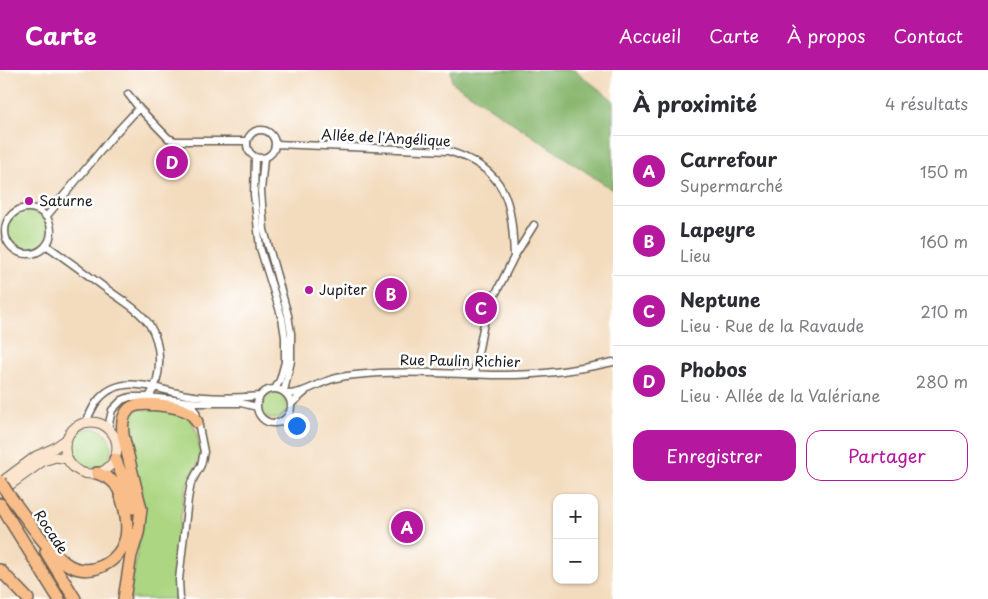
<!DOCTYPE html>
<html lang="fr">
<head>
<meta charset="utf-8">
<style>
	:root { --surface:#fff; --page:#f7f7f7; --text:#2b2b33; --muted:#7c7c81; --line:#e1e1e2; --accent:#b5179e }
	body { margin:0; font-family:"Playpen Sans",sans-serif; background:var(--page); color:var(--text) }
	.controls { position:absolute; right:15px; bottom:15px; display:grid; overflow:hidden; border-radius:10px; box-shadow:0 1px 4px #0004 }
	.controls button { width:45px; height:45px; display:grid; place-items:center; padding:0; border:0; border-bottom:1px solid var(--line); background:var(--surface); color:var(--text); font:25px sans-serif }
	.you { position:absolute; left:296px; top:355px; width:18px; height:18px; margin:-12px; border:4px solid #fff; border-radius:50%; background:#1a73e8; box-shadow:0 0 0 8px #1a73e833 }
	.badge { display:grid; place-items:center; width:32px; height:32px; border-radius:50%; background:var(--accent); color:#fff; font-size:16px; font-weight:700 }
	.pin { position:absolute; translate:-50% -50%; border:2px solid #fff; box-shadow:0 1px 5px #0006 }
	.list { margin:0; padding:0; list-style:none }
	h2 { display:flex; justify-content:space-between; align-items:center; height:65px; margin:0; padding:0 20px; font-size:21px }
	h2 small { font-size:16px; font-weight:400; color:var(--muted) }
	.list li { display:grid; grid-template-columns:32px 1fr auto; gap:15px; align-items:center; box-sizing:border-box; height:70px; padding:0 20px; border-top:1px solid var(--line) }
	.list b { display:block; font-size:19px; white-space:nowrap }
	.list p { margin:0; font-size:16px; white-space:nowrap; color:var(--muted) }
	.list em { font-size:16px; font-style:normal; color:var(--muted) }
	.actions { display:flex; gap:10px; padding:15px 20px }
	.actions a { flex:1; padding:11px 0; border:1px solid var(--accent); border-radius:15px; text-align:center; font-size:18px; color:var(--accent) }
	.actions .main { background:var(--accent); color:#fff }
	.map { position:relative; flex:none; width:613px; height:529px; overflow:hidden }
	header { display:flex; align-items:center; gap:30px; box-sizing:border-box; height:70px; padding:0 25px; background:var(--accent); color:#fff }
	header strong { font-size:24px }
	nav { display:flex; gap:28px; margin-inline-start:auto; font-size:18px }
	main { display:flex }
	aside { flex:1; background:var(--surface) }
	.map>svg:first-child { display:block }
	.green { fill:#acd681; stroke:#64794e }
	.forest { fill:#89b76f; stroke:#526a46 }
	.lines { fill:none; stroke-linecap:round; stroke-linejoin:round }
	.street-casing { stroke:#675f54; stroke-width:9 }
	.secondary-casing { stroke:#675f54; stroke-width:11 }
	.highway-casing { stroke:#675f54; stroke-width:14 }
	.street { stroke:#fff; stroke-width:6 }
	.secondary { stroke:#fce5cf; stroke-width:9 }
	.highway { stroke:#f8bd88; stroke-width:11 }
	.highway-bridge-casing { stroke:#675f54; stroke-width:14; stroke-linecap:butt }
	.highway-bridge { stroke:#f8bd88; stroke-width:11 }
	.poi-dot { fill:#b5179e; stroke:#fff; stroke-width:2 }
	.labels { text-anchor:middle; stroke-width:5; stroke-linejoin:round; paint-order:stroke }
	.street-label { font-size:14px; fill:#1c1c1c; stroke:#fff }
	.poi-label { font-size:14px; fill:#1c1c1c; stroke:#fff; text-anchor:start }
</style>
</head>
<body>
<header>
<strong>Carte</strong>
<nav><a>Accueil</a><a>Carte</a><a>À propos</a><a>Contact</a></nav>
</header>
<main>
<div class="map">
<svg width="613" height="529" viewBox="0 0 613 529">
	<rect width="100%" height="100%" fill="#fff"/>
	<filter id="ink" filterUnits="userSpaceOnUse"><feTurbulence type="fractalNoise" baseFrequency=".02" numOctaves="2"/><feDisplacementMap in="SourceGraphic" scale="10" xChannelSelector="R" yChannelSelector="G"/><feConvolveMatrix kernelMatrix="1 2 1 2 8 2 1 2 1" color-interpolation-filters="sRGB"/></filter>
	<filter id="wash" filterUnits="userSpaceOnUse"><feTurbulence type="fractalNoise" baseFrequency=".0096" numOctaves="4" result="noise"/><feDisplacementMap in="SourceGraphic" scale="20" xChannelSelector="R" yChannelSelector="G"/><feGaussianBlur stdDeviation="1.12" result="paint"/><feColorMatrix in="noise" values="0 0 0 0 0 0 0 0 0 0 0 0 0 0 0 0 0 1.4 0 .05"/><feComposite in="paint" operator="in"/></filter>
	<g filter="url(#wash)">
		<rect width="100%" height="100%" fill="#f3dbbd"/>
		<path class="green" d="M7 160a20 20 0 1 1 40 0a20 20 0 1 1-40 0Z
			M261 336a13 13 0 1 1 26 0a13 13 0 1 1-26 0Z
			M135 339C145 340 174 339 181 342 195 348 199 370 200 382 200 396 189 405 186 418 178 451 176 495 176 529H129L142 456 126 352Z
			M71 378a20 20 0 1 1 40 0a20 20 0 1 1-40 0Z"/>
		<path class="forest" d="M451 0H574L613 30V120L452 12Z"/>
	</g>
	<g filter="url(#ink)">
		<g class="lines">
			<defs>
				<path id="street" d="M128 24 139 38
					M247 74a14 14 0 1 1 28 0a14 14 0 1 1-28 0Z
					M275 74 448 81C507 99 512 131 514 187
					M255 87 254 125 260 178 282 248 285 267V292L280 310 275 319
					M264 88 261 121 264 160 288 245 291 263V291L284 321
					M5 161a23 23 0 1 1 46 0a23 23 0 1 1-46 0Z
					M46 147 113 66 139 38 168 68 175 71H247
					M46 175C67 190 88 205 108 220 122 230 139 240 149 254 162 274 163 307 149 327
					M474 304 486 243 514 187 534 155
					M257 336a17 17 0 1 1 34 0a17 17 0 1 1-34 0Z
					M286 324C300 324 310 318 322 313 333 308 344 306 355 305 401 300 446 304 492 305 533 306 573 301 613 292
					M291 334 305 322
					M86 352C90 344 93 335 99 329 122 302 159 320 187 325 211 329 236 328 260 326
					M108 358 112 340 122 330 130 327H149L199 333H241L257 337
					M180 529 179 510 188 429 191 413 201 395 204 382 196 342 192 337 183 332"/>
				<path id="secondary" d="M65 378a26 26 0 1 1 52 0a26 26 0 1 1-52 0Z
					M0 413 36 386 54 378 67 369
					M0 422 43 391 56 387 68 389"/>
				<path id="highway" d="M115 389 131 426 133 438
					M8 424C24 444 43 476 64 492 87 510 120 494 126 467 128 455 126 443 123 433 121 424 118 415 111 410 107 407 101 405 97 403
					M0 434 59 529
					M46 482 75 529
					M131 486 138 463 141 439 123 365C122 355 122 346 129 339 138 330 175 336 186 341 191 343 195 348 197 352
					M0 500 28 529
					M124 529 132 479"/>
			</defs>
			<use href="#street" class="street-casing"/>
			<use href="#secondary" class="secondary-casing"/>
			<use href="#highway" class="highway-casing"/>
			<use href="#street" class="street"/>
			<use href="#secondary" class="secondary"/>
			<use href="#highway" class="highway"/>
			<defs>
				<path id="highway-bridge" d="M0 411 8 424"/>
			</defs>
			<use href="#highway-bridge" class="highway-bridge-casing"/>
			<use href="#highway-bridge" class="highway-bridge"/>
		</g>
	</g>
	<g class="poi-dot">
		<circle cx="29" cy="131" r="5"/>
		<circle cx="309" cy="220" r="5"/>
	</g>
	<g class="labels">
		<g class="street-label">
			<text transform="translate(386 68) rotate(3)" y="5">Allée de l'Angélique</text>
			<text transform="translate(460 291) rotate(1)" y="5">Rue Paulin Richier</text>
			<text transform="translate(51 462) rotate(57)" y="5">Rocade</text>
		</g>
		<g class="poi-label">
			<text x="39" y="136">Saturne</text>
			<text x="319" y="225">Jupiter</text>
		</g>
	</g>
</svg>
<div class="controls">
<button>+</button>
<button>−</button>
</div>
<div class="you"></div>
<div class="pin badge" style="left:407px;top:457px">A</div>
<div class="pin badge" style="left:391px;top:224px">B</div>
<div class="pin badge" style="left:481px;top:238px">C</div>
<div class="pin badge" style="left:172px;top:92px">D</div>
</div>
<aside>
<h2>À proximité<small>4 résultats</small></h2>
<ul class="list">
<li><span class="badge">A</span><div><b>Carrefour</b><p>Supermarché</p></div><em>150 m</em></li>
<li><span class="badge">B</span><div><b>Lapeyre</b><p>Lieu</p></div><em>160 m</em></li>
<li><span class="badge">C</span><div><b>Neptune</b><p>Lieu · Rue de la Ravaude</p></div><em>210 m</em></li>
<li><span class="badge">D</span><div><b>Phobos</b><p>Lieu · Allée de la Valériane</p></div><em>280 m</em></li>
</ul>
<div class="actions"><a class="main">Enregistrer</a><a>Partager</a></div>
</aside>
</main>
</body>
</html>
